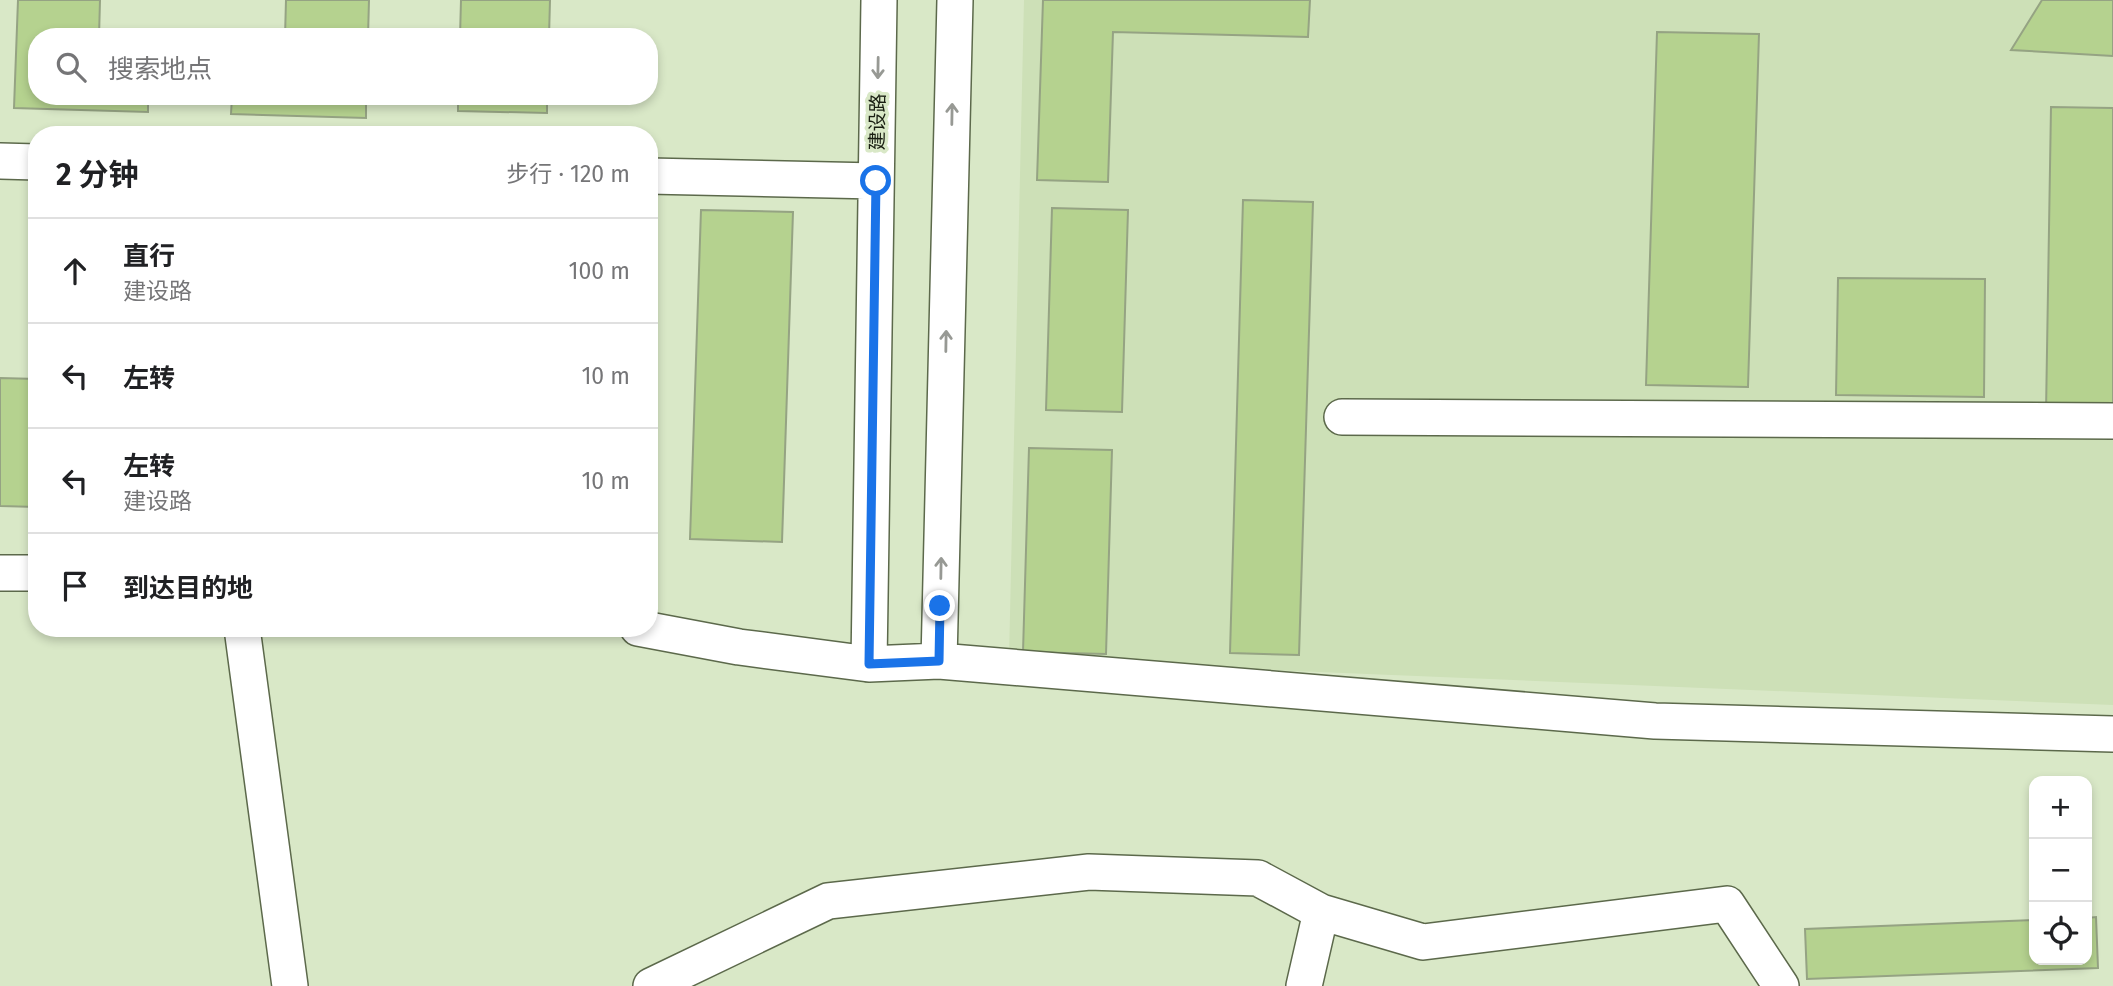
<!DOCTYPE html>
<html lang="zh">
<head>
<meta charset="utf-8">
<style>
	:root { --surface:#fff; --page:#f2f2f2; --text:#202124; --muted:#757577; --line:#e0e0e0 }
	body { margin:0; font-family:"Fira Sans","Noto Sans SC",sans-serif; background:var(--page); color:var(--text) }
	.controls { position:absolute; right:21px; bottom:21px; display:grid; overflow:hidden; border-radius:14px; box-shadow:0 4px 10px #0003 }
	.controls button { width:63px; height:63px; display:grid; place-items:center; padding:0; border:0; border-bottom:2px solid var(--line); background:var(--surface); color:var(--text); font:35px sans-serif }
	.stop { position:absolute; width:21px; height:21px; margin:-16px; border:5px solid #1a73e8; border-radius:50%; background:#fff }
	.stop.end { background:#1a73e8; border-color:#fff; box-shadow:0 2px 7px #0008 }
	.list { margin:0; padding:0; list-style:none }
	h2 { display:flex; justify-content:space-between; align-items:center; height:91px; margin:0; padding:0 28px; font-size:30px }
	h2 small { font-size:23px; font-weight:400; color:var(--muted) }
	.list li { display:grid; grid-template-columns:46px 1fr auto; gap:21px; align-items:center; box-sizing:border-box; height:105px; padding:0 28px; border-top:2px solid var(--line) }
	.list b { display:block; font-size:26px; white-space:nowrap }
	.list p { margin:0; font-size:23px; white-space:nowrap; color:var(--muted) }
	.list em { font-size:23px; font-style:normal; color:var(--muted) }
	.icon { flex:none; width:38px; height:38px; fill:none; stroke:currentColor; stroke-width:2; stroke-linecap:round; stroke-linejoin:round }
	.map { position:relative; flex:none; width:2113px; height:986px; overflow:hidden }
	.search { position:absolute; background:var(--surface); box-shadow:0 4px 10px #0003; left:28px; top:28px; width:630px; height:77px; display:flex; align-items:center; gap:18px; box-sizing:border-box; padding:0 24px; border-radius:28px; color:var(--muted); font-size:26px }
	.panel { position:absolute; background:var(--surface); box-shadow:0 4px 10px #0003; left:28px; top:126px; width:630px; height:511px; border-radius:28px }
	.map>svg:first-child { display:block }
	.built { fill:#cde0b7 }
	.building { fill:#b5d28f; stroke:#95a383; stroke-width:2 }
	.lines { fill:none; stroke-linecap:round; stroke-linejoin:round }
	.minor-casing { stroke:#5c694b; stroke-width:38 }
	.minor { stroke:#fff; stroke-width:35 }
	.oneway { stroke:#979994 }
	.route { stroke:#1a73e8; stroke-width:9 }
	.labels { text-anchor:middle; stroke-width:7; stroke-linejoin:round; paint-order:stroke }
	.street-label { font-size:19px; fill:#181d11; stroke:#d9e8c7 }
</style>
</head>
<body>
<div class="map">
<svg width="2113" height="986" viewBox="0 0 2113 986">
	<rect width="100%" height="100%" fill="#d9e8c7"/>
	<path class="built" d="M1024 0H2113V705L1009 659Z"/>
	<path class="building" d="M18 0H100L99 37H37V96H148V112L14 108Z
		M286 0H369L368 37H285Z
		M461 0H550L549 37H460Z
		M1043 0H1310L1308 37 1113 32 1108 182 1037 180Z
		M2042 0H2113V56L2011 50Z
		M1657 32 1759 34 1748 387 1646 385Z
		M232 96H366V118L231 114Z
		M458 96H547V113L458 111Z
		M2051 107 2113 108V413L2046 412Z
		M1243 200 1313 202 1299 655 1230 653Z
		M1052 208 1128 210 1122 412 1046 410Z
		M701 210 793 212 782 542 690 539Z
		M1838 278 1985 279 1984 397 1836 395Z
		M0 378 37 379V507L0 506Z
		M1029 448 1112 450 1106 654 1023 652Z
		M2096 917 2098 968 1807 979 1805 929 2034 920V960H2087V918Z"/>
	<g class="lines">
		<defs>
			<path id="minor" d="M0 161 37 162
				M649 176 876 181
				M1342 417 2113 421
				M0 573H37
				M242 628 290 986
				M638 628 739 647 869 664 939 661 1655 721 2113 734
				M939 661 955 0
				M869 664 879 0
				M651 986 828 901 1089 872 1258 878 1321 912 1423 942 1727 904 1781 986
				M1304 986 1321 912"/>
		</defs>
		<use href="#minor" class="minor-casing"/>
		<use href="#minor" class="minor"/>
	</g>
	<defs><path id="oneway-shaft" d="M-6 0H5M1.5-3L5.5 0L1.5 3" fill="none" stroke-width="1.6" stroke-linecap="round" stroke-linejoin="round" transform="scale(1.75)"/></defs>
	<g class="oneway">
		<use href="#oneway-shaft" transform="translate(878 68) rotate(91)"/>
		<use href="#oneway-shaft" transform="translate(952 114) rotate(-89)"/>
		<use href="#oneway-shaft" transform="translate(946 341) rotate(-89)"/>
		<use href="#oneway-shaft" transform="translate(941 568) rotate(-89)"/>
	</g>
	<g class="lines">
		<path class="route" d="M876 181 869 664 939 661 940 606"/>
	</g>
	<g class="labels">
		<g class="street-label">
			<text transform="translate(877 122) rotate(-89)" y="7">建设路</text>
		</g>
	</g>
</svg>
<div class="controls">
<button>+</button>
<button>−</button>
<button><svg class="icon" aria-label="locate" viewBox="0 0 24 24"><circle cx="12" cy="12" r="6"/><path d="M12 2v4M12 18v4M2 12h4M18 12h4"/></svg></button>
</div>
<div class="stop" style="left:876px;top:181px"></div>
<div class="stop end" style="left:940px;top:606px"></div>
<div class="search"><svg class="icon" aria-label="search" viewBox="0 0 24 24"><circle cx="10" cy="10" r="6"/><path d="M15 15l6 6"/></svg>搜索地点</div>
<section class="panel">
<h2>2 分钟<small>步行 · 120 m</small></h2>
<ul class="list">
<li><svg class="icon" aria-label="ahead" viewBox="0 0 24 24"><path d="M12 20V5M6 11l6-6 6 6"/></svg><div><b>直行</b><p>建设路</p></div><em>100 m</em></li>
<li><svg class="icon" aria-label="left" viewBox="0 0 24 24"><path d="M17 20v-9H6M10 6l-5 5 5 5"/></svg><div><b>左转</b></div><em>10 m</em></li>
<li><svg class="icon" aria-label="left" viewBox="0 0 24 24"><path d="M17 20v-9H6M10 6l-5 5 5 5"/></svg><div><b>左转</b><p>建设路</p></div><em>10 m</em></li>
<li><svg class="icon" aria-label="arrive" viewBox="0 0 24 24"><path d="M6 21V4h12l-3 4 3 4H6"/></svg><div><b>到达目的地</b></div></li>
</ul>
</section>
</div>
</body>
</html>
